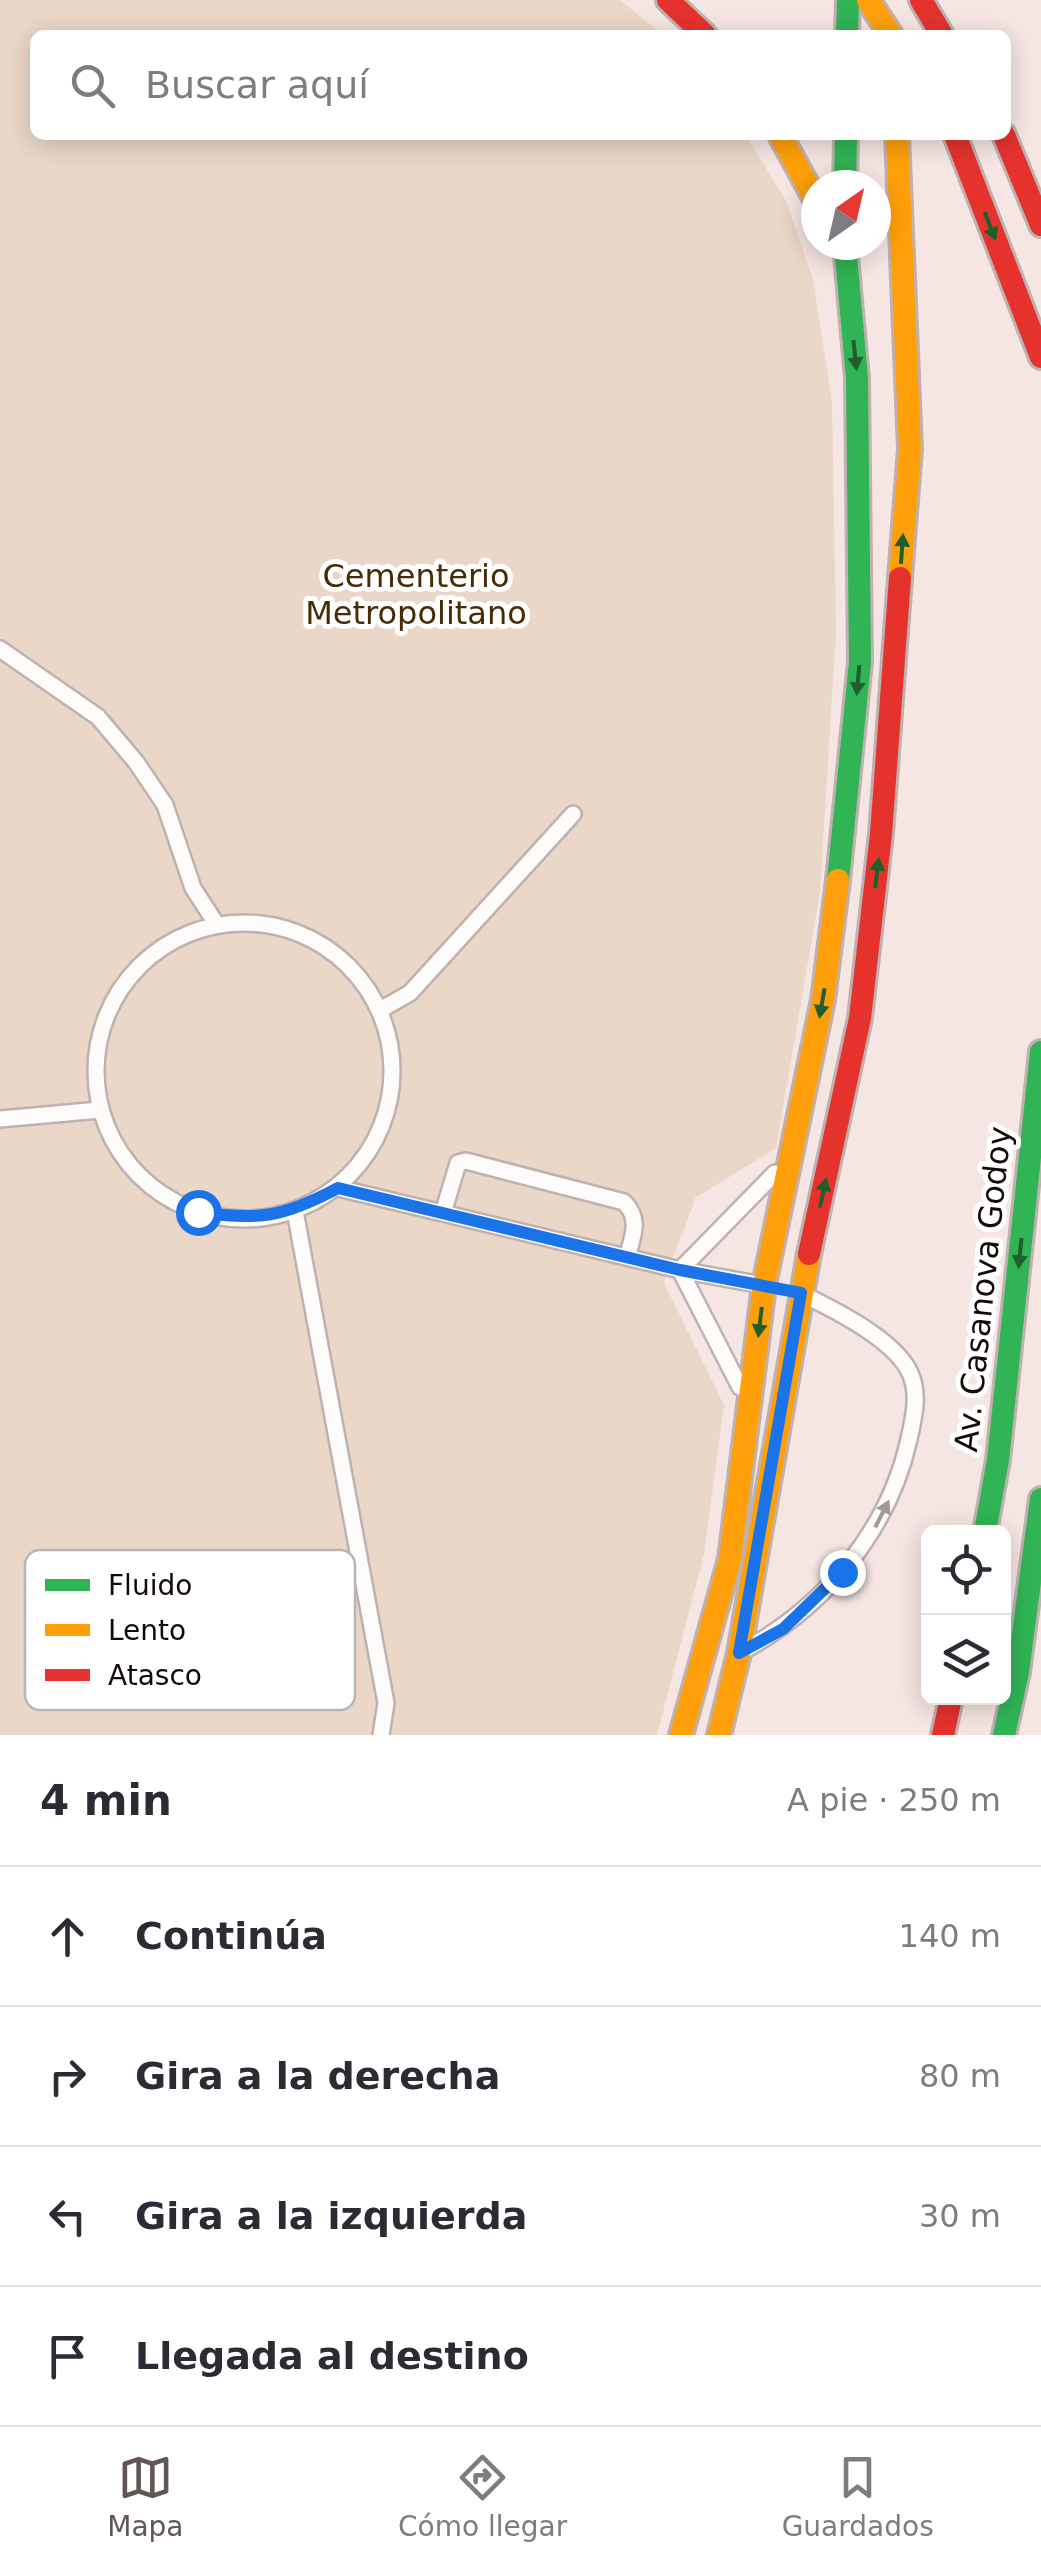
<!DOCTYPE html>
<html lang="es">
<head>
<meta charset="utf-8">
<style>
	:root { --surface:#fff; --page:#f7f7f7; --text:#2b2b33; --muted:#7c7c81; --line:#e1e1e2; --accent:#625655 }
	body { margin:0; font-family:"DejaVu Sans",sans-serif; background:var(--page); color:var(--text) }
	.controls { position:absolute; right:30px; bottom:30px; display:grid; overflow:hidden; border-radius:15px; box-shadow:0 5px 25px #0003 }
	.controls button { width:90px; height:90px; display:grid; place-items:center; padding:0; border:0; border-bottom:2px solid var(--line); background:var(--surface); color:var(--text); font:50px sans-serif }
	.compass { position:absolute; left:801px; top:170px; width:90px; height:90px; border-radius:50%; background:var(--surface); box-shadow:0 5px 25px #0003; rotate:34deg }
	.stop { position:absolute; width:30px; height:30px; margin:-22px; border:8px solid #1a73e8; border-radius:50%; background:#fff }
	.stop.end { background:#1a73e8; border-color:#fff; box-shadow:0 2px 10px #0008 }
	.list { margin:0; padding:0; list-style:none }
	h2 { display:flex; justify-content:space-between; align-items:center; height:130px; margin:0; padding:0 40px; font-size:42px }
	h2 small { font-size:32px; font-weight:400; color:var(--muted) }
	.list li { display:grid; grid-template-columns:65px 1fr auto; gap:30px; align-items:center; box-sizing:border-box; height:140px; padding:0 40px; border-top:2px solid var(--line) }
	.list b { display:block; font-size:38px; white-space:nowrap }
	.list em { font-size:32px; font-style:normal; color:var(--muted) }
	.icon { flex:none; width:55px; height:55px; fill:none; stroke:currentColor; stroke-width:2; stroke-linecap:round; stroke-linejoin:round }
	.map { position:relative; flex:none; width:1041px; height:1735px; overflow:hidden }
	.search { position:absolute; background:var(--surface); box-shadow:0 5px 25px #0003; left:30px; right:30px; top:30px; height:110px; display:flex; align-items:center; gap:25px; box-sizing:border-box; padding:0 35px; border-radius:15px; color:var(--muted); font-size:38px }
	.sheet { height:690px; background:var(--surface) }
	nav { display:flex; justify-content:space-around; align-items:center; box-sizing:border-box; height:140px; border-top:2px solid var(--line); background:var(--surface); font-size:28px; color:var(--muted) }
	nav a { display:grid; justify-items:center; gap:5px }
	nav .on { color:var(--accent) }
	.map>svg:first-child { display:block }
	.green { fill:#ebd7c8 }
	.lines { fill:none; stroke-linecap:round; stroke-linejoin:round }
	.lane-casing { stroke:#beb1af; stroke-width:20 }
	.fast-casing { stroke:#beb1af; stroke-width:28 }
	.slow-casing { stroke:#beb1af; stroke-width:28 }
	.jam-casing { stroke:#beb1af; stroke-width:28 }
	.lane { stroke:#fefbfb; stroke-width:15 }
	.fast { stroke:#30b455; stroke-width:22 }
	.slow { stroke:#ff9f0a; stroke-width:22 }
	.jam { stroke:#e5322d; stroke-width:22 }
	.oneway { fill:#215e2e }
	.oneway2 { fill:#a09a9a }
	.route { stroke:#1a73e8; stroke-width:12 }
	.labels { text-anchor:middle; stroke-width:10; stroke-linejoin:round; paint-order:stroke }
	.park-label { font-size:32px; fill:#462b04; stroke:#fff }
	.street-label { font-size:32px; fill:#120908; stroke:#fff }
	.key { fill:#fff; stroke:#b8b5b5; stroke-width:2.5 }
	.key-label { font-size:28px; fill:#120908 }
</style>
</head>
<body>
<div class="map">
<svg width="1041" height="1735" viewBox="0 0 1041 1735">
	<rect width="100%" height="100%" fill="#f6e6e3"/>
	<path class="green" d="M0 0H620L663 35H35V135H746L786 201 813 279 832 402 836 632 820 892 776 1148 695 1198C687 1227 673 1252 664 1283L724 1405 704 1554 657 1735H0Z"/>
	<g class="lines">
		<defs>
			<path id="lane" d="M0 649 98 717 136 762 165 805 193 888 217 925
				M96 1071a148 148 0 1 1 296 0a148 148 0 1 1-296 0Z
				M380 1010 410 993 573 814
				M0 1119 100 1110
				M338 1188 680 1270 762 1285
				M295 1211 386 1703 381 1735
				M443 1213 458 1163 466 1161 624 1202C641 1219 633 1236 627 1257
				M740 1387 680 1270 775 1173
				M745 1650C826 1605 889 1530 909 1439 914 1417 920 1392 909 1371 893 1339 835 1310 804 1295"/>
			<path id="fast" d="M847 35 848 0
				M845 185 846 135
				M838 880 860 662 857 378 845 245
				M985 1532 998 1460 1041 1052
				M1004 1735 1018 1672 1041 1499"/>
			<path id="slow" d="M868 0 891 35
				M780 135 816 201
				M897 135 910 449 900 578
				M681 1735 730 1559 764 1285 823 1000 838 880
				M719 1735 739 1653 809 1254"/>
			<path id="jam" d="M668 0 705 35
				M921 0 942 35
				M955 135 1041 357
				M1004 135 1041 225
				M809 1254 860 1018 881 834 900 578
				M943 1735 951 1698"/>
		</defs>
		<use href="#lane" class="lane-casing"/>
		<use href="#fast" class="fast-casing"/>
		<use href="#slow" class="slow-casing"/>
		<use href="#jam" class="jam-casing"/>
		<use href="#lane" class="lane"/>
		<use href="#fast" class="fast"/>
		<use href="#slow" class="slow"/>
		<use href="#jam" class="jam"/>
	</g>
	<defs><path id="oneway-solid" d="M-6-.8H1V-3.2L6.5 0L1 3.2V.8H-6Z" transform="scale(2.5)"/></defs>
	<g class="oneway">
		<use href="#oneway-solid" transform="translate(990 226) rotate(69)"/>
		<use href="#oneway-solid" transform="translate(855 355) rotate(84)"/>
		<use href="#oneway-solid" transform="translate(902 549) rotate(-86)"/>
		<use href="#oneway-solid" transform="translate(858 680) rotate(95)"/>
		<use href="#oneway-solid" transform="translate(877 873) rotate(-83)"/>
		<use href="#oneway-solid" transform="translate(822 1003) rotate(100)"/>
		<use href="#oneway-solid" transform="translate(823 1193) rotate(-78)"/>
		<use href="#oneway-solid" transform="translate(1020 1253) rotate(96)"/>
		<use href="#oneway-solid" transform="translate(760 1322) rotate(97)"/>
	</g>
	<use class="oneway2" href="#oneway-solid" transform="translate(882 1514) rotate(-63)"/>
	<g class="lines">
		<path class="route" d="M198 1212C258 1221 284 1217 338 1188L680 1270 801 1293 739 1653 783 1629 842 1572"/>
	</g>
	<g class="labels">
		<g class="park-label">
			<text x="416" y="587">Cementerio<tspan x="416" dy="37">Metropolitano</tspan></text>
		</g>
		<g class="street-label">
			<text transform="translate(983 1289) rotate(-84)" y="11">Av. Casanova Godoy</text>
		</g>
	</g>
	<rect x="25" y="1550" width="330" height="160" rx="15" class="key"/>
	<rect x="45" y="1579" width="45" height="12" fill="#30b455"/>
	<rect x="45" y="1624" width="45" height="12" fill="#ff9f0a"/>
	<rect x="45" y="1669" width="45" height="12" fill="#e5322d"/>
	<g class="key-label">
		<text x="108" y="1595">Fluido</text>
		<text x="108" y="1640">Lento</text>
		<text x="108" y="1685">Atasco</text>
	</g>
</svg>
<div class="controls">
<button><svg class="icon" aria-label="locate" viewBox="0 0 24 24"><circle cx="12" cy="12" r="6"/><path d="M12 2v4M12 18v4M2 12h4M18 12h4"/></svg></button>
<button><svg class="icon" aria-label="layers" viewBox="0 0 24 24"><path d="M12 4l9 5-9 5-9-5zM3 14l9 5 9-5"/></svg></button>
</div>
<svg class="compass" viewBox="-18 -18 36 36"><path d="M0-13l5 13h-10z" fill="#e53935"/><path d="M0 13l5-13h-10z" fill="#7c7c81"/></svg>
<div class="stop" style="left:198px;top:1212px"></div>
<div class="stop end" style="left:842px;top:1572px"></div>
<div class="search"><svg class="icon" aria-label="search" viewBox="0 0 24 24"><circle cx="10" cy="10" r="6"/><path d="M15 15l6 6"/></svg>Buscar aquí</div>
</div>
<section class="sheet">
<h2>4 min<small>A pie · 250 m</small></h2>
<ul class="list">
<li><svg class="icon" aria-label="ahead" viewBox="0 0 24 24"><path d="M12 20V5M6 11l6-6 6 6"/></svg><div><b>Continúa</b></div><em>140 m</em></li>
<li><svg class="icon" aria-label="right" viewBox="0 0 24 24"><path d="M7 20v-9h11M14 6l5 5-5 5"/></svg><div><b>Gira a la derecha</b></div><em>80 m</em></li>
<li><svg class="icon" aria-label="left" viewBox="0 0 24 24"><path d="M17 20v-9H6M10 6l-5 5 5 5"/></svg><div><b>Gira a la izquierda</b></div><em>30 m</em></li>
<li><svg class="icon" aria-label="arrive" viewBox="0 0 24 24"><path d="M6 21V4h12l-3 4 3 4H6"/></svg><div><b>Llegada al destino</b></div></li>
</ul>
</section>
<nav>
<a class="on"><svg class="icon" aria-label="map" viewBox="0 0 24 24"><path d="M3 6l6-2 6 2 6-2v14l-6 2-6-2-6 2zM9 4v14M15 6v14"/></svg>Mapa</a>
<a><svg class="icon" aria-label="directions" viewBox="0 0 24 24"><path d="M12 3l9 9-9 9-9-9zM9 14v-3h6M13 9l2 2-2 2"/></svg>Cómo llegar</a>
<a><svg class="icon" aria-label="saved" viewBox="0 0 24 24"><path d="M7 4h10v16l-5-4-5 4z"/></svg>Guardados</a>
</nav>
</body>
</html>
